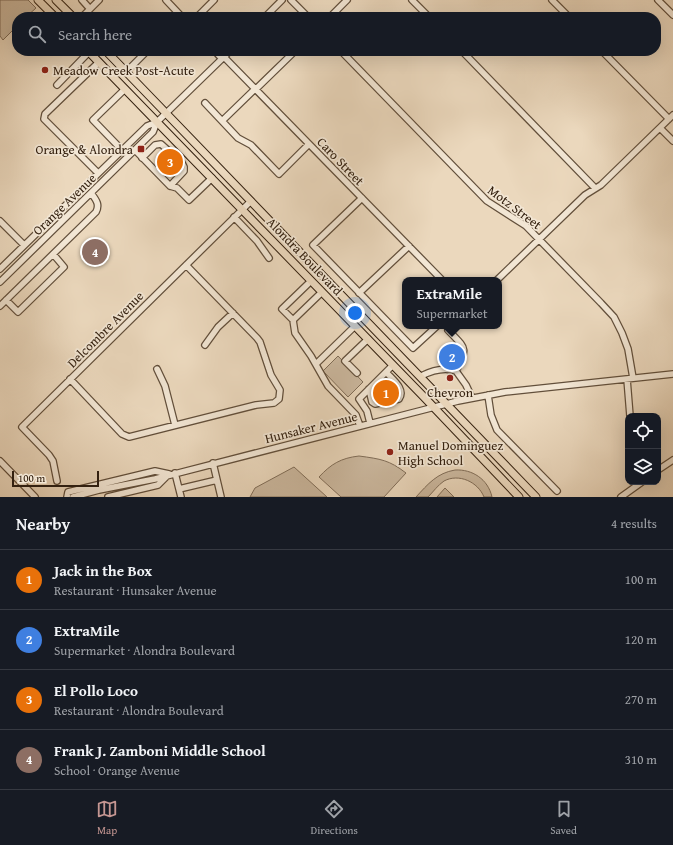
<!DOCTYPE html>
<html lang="en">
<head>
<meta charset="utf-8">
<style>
	:root { --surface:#171b24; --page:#20242c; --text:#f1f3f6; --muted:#9ea1a6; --line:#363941; --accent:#c59692 }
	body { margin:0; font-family:"Gentium Book Plus",serif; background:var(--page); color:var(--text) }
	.controls { position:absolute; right:12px; bottom:12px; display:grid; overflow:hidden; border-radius:8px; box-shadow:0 4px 16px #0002 }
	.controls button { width:36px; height:36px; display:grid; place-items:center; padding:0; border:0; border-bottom:1px solid var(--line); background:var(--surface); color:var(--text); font:20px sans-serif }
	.scale { position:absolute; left:12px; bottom:10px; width:87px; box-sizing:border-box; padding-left:4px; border:2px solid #342110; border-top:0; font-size:11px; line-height:14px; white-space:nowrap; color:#342110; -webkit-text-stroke:3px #f2e6d4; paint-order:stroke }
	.you { position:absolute; left:355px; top:313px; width:14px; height:14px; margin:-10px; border:3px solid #fff; border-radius:50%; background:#1a73e8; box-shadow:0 0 0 6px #1a73e833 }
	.badge { display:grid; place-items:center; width:26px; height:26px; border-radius:50%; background:var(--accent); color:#fff; font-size:13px; font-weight:700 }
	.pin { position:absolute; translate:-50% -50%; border:2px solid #fff; box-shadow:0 1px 4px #0006 }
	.popup { position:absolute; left:402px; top:277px; width:100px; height:52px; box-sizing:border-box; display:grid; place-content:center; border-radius:8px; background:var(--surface); filter:drop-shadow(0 1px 3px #0005); font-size:13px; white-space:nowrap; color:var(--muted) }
	.popup b { font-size:15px; color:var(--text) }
	.popup::after { content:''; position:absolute; left:50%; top:100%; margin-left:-8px; border:8px solid transparent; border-top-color:var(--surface) }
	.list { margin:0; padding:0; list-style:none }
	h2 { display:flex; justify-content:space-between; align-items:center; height:52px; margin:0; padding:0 16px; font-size:17px }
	h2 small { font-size:13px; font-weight:400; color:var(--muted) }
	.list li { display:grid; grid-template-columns:26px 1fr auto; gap:12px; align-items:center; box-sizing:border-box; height:60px; padding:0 16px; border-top:1px solid var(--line) }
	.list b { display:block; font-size:15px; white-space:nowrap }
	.list p { margin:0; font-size:13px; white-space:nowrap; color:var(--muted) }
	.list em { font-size:13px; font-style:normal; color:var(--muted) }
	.icon { flex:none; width:22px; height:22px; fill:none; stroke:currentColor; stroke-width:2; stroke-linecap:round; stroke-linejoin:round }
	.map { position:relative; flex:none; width:673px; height:497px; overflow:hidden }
	.search { position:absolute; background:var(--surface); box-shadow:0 4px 16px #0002; left:12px; right:12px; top:12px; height:44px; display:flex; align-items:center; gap:10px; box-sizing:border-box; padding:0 14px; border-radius:16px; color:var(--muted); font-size:15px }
	.sheet { height:292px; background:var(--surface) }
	nav { display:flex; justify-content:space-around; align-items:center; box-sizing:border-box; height:56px; border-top:1px solid var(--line); background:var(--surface); font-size:11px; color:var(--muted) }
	nav a { display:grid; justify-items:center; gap:2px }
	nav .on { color:var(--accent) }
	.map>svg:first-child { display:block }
	.green { fill:#ccb9a0; stroke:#806d58 }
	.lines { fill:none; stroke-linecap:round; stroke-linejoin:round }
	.minor-casing { stroke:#624f3b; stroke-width:8 }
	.major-casing { stroke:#342110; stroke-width:9 }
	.minor { stroke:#f2e6d4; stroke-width:5.5 }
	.major { stroke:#ebd8bd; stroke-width:7 }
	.poi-dot { fill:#8f2418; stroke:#f2e6d4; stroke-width:1.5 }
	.labels { text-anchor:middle; stroke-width:3.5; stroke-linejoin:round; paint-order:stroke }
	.poi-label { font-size:13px; fill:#342110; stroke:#f2e6d4; text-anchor:start }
	.street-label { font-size:13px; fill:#342110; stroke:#f2e6d4 }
</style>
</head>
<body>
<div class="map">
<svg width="673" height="497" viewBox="0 0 673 497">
	<rect width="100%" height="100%" fill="#ebd8bd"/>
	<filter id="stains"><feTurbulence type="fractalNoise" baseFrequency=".005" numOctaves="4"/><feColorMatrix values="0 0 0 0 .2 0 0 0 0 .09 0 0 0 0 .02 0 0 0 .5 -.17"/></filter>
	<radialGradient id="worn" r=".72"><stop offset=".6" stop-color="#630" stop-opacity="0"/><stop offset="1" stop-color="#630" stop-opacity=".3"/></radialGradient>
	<path class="green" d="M0 0H28L36 8 26 17H17V26L3 40 0 36Z
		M338 356 363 382 348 397 323 371Z
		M359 456C381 459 389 460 406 473L384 497H341L319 477C331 464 341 458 359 456Z
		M294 467 327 497H250L255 488Z
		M455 470C472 469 488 479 492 497H484C478 482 459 473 444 481 438 485 433 492 428 497H416C428 484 437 473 455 470Z
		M445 488 454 497H437Z"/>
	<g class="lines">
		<defs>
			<path id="minor" d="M82 0 90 9
				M166 0 182 17
				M291 0 308 17
				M412 0 429 17
				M552 0 569 17
				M658 0 673 15
				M82 17 99 0
				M197 17 214 0
				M265 17 282 0
				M330 17 347 0
				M215 51 222 59
				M341 51 487 201 526 226 601 303 614 317 622 333 628 349 633 378
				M462 51 595 188
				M602 51 669 119
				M224 57 442 280
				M126 72 147 51
				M57 85 89 52
				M256 89 295 51
				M205 103 238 138 251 145 279 174 309 144
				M222 121 255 89
				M660 128 673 141
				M122 150 93 120 125 89
				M135 150 170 186 177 188 189 200 212 178
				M142 158 155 145 161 144 182 163 184 167V171L170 186
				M98 173 44 119 45 114 99 62
				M362 198 313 245 413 348 437 326
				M234 217 257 241 269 258
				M0 221 24 245
				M0 269 147 126 157 122 230 51
				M497 280 585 195 601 185 673 115
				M311 281 282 309 293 320 295 333 311 356 328 386 356 415 360 426
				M0 282 153 132 157 122
				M359 293 409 246
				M6 300 18 312 64 267 53 254
				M0 306 96 212C100 204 96 200 91 193
				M293 320 322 292
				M448 330C465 348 469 347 456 371
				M205 345 218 327 233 313
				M316 364 355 326
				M157 369 165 386 175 425
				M357 373 345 361 368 339
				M421 376C431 371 445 367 456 371L466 385 472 398
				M70 379 122 434 129 437 256 405 274 403 279 399 280 390 271 375 260 342 257 338 186 265
				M627 379 630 416
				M369 389 372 402 375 404 399 399C406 389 392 379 386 372
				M488 395 491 415 497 430 557 491
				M370 423 367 411 359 399 393 365
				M0 461 35 497
				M213 463 221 497
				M658 470 673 460
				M175 473 181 497
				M57 481 53 461 49 455 22 427 251 201
				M179 489 217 480
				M67 497 68 492 155 471 169 474
				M73 497 99 490 155 479 458 401 505 392 673 374
				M108 497 158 485 167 476
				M621 497 642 482"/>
			<path id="major" d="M38 0 55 17
				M56 0 73 17
				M88 51 423 396 519 497
				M106 51 536 497"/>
		</defs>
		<use href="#minor" class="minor-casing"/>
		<use href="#major" class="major-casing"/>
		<use href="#minor" class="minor"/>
		<use href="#major" class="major"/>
	</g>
	<g class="poi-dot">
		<circle cx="45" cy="70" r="4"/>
		<rect x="137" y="145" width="8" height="8" rx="2"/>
		<circle cx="450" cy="378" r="4"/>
		<circle cx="390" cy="452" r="4"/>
	</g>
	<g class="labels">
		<g class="poi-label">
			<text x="53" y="75">Meadow Creek Post-Acute</text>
			<text x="133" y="154" text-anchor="end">Orange &amp; Alondra</text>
			<text x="450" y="397" text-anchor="middle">Chevron</text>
			<text x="398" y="450">Manuel Dominguez<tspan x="398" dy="15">High School</tspan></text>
		</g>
		<g class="street-label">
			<text transform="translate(341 161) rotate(46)" y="5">Caro Street</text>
			<text transform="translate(64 204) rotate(-44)" y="5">Orange Avenue</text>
			<text transform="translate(515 207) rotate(37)" y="5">Motz Street</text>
			<text transform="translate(305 256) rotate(46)" y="5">Alondra Boulevard</text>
			<text transform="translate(105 329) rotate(-45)" y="5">Delcombre Avenue</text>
			<text transform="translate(311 427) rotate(-14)" y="5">Hunsaker Avenue</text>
		</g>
	</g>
	<rect width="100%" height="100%" filter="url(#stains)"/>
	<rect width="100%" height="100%" fill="url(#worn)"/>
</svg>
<div class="controls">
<button><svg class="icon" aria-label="locate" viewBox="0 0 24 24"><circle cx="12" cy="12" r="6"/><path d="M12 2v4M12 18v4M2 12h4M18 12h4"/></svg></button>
<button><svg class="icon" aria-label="layers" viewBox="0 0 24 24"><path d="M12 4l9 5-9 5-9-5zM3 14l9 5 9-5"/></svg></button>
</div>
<div class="scale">100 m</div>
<div class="you"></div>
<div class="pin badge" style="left:386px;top:393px;background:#e8710a">1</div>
<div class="pin badge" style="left:452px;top:357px;background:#3f7fe0">2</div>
<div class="popup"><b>ExtraMile</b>Supermarket</div>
<div class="pin badge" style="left:170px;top:162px;background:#e8710a">3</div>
<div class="pin badge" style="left:95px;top:252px;background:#8d6e63">4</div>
<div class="search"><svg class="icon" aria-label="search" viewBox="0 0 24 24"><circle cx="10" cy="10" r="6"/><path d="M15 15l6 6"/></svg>Search here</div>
</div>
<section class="sheet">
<h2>Nearby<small>4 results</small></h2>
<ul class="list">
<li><span class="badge" style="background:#e8710a">1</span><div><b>Jack in the Box</b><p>Restaurant · Hunsaker Avenue</p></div><em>100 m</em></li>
<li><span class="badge" style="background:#3f7fe0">2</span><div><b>ExtraMile</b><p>Supermarket · Alondra Boulevard</p></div><em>120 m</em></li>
<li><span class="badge" style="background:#e8710a">3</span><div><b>El Pollo Loco</b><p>Restaurant · Alondra Boulevard</p></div><em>270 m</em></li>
<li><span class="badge" style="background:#8d6e63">4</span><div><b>Frank J. Zamboni Middle School</b><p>School · Orange Avenue</p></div><em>310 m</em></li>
</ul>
</section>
<nav>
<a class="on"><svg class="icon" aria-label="map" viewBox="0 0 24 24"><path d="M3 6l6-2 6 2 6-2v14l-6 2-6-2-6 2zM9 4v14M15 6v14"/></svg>Map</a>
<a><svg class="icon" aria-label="directions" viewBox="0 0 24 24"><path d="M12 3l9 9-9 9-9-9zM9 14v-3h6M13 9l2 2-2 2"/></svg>Directions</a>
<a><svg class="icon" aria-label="saved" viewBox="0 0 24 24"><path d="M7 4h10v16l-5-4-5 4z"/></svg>Saved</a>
</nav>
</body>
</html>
